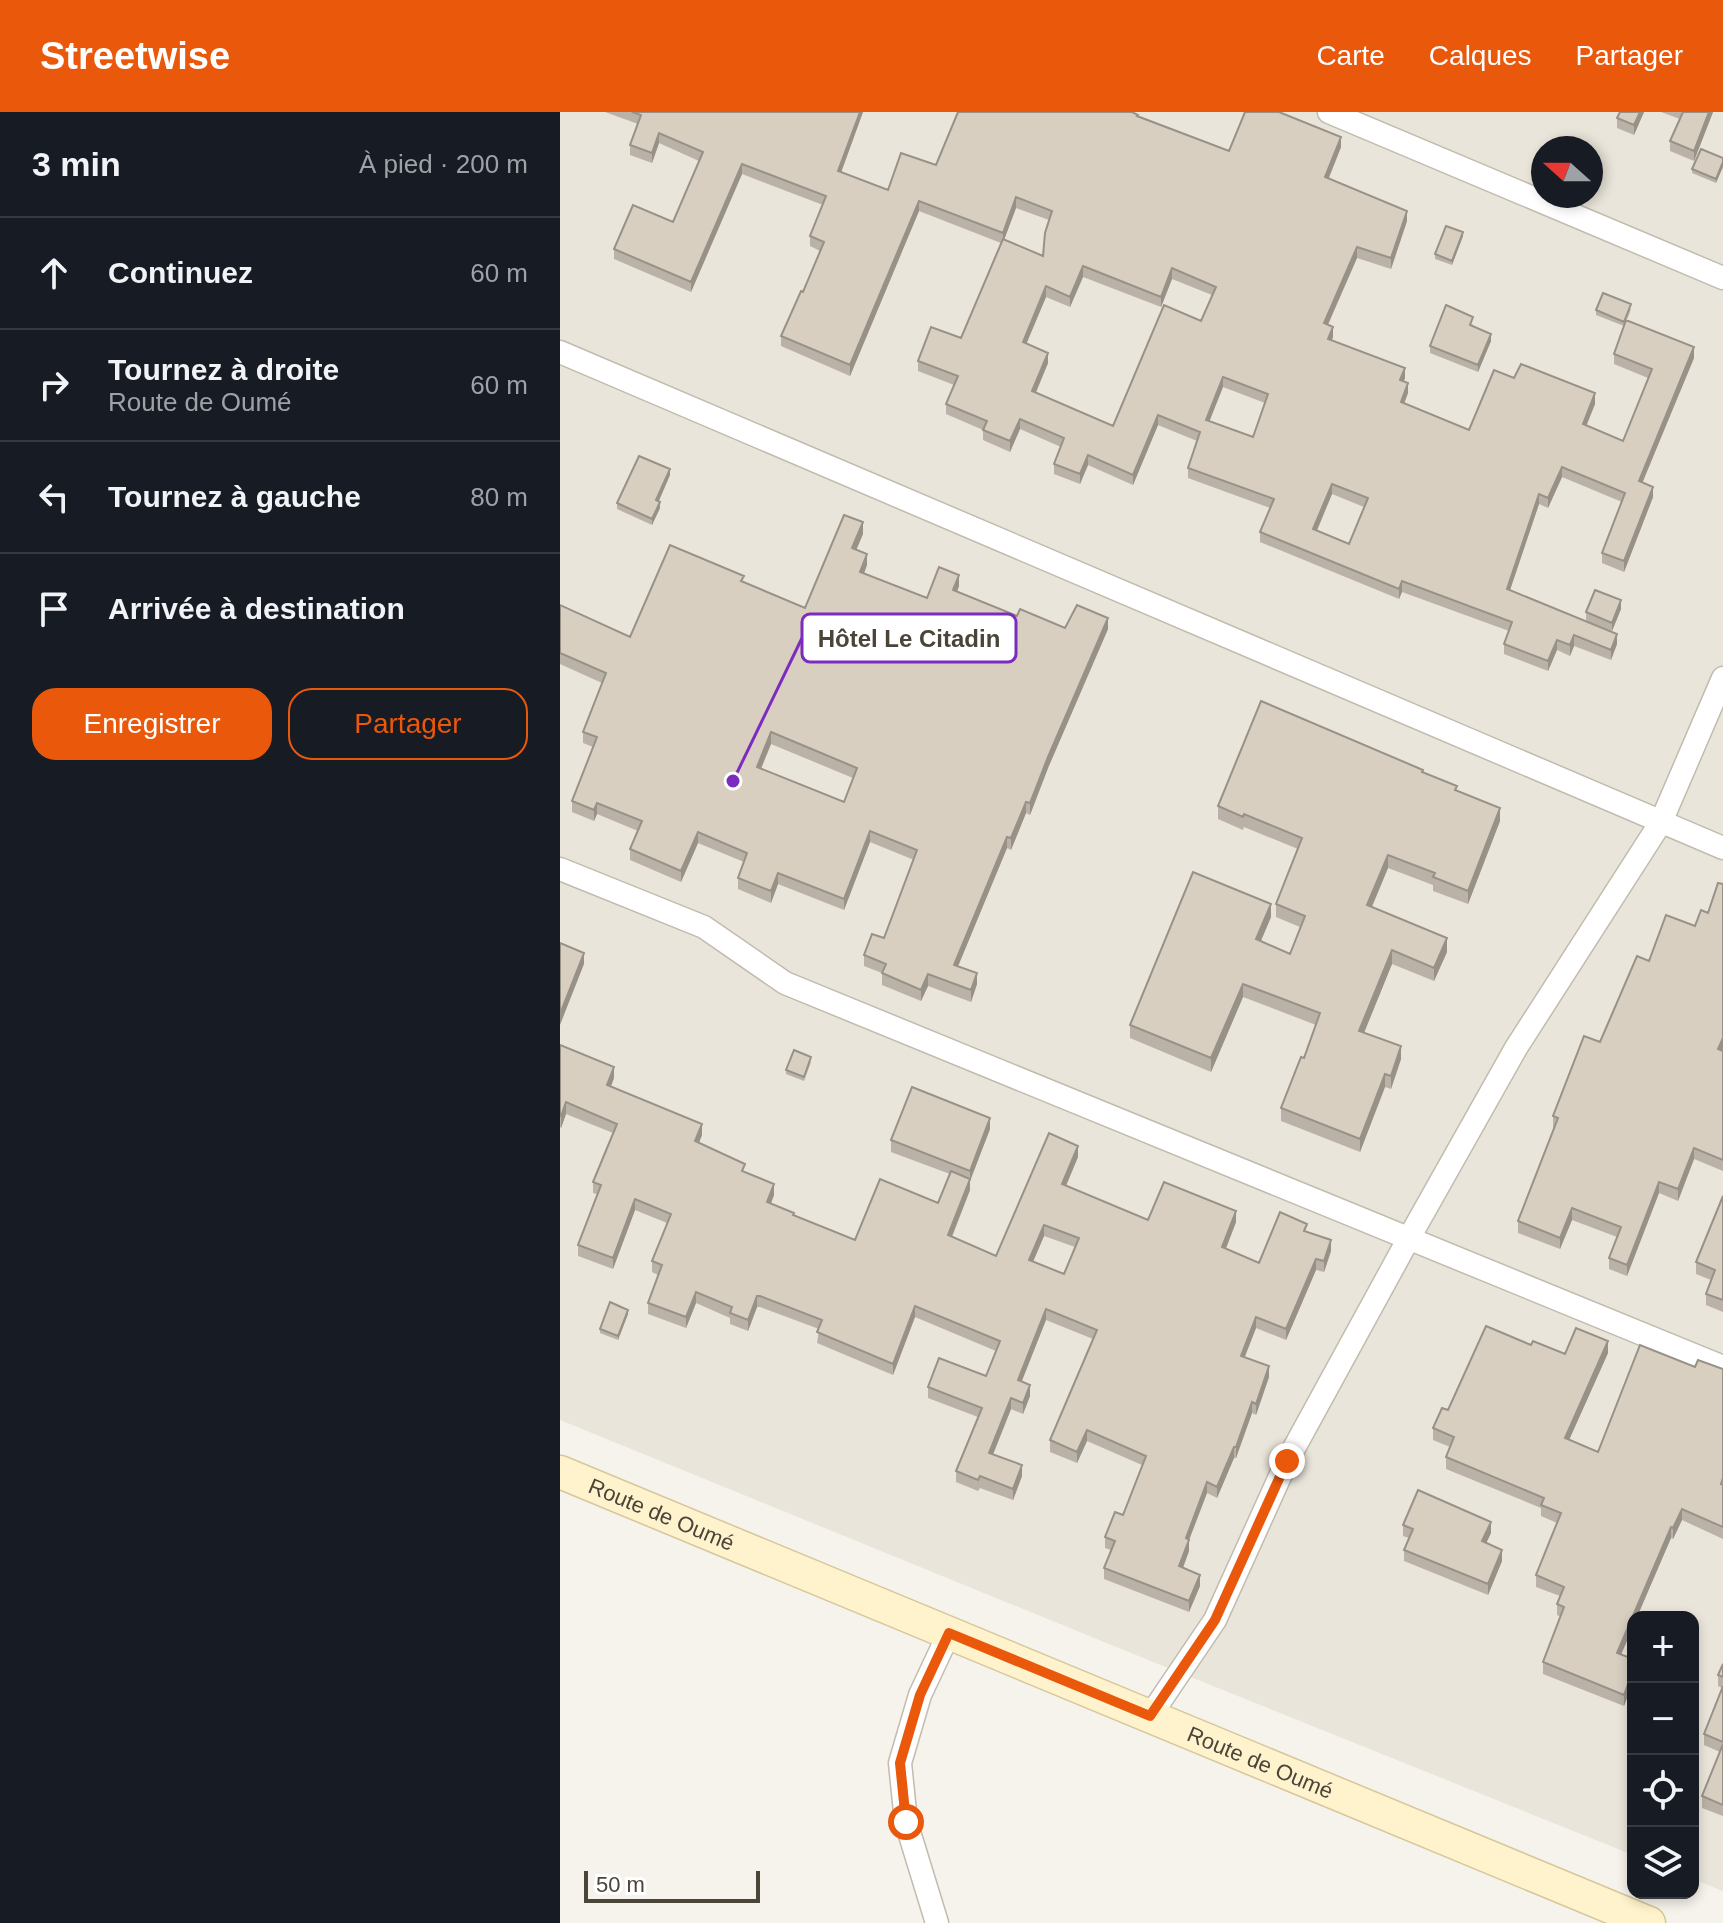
<!DOCTYPE html>
<html lang="fr">
<head>
<meta charset="utf-8">
<style>
	:root { --surface:#171b24; --page:#20242c; --text:#f1f3f6; --muted:#9ea1a6; --line:#363941; --accent:#ea580c }
	body { margin:0; font-family:Arial,sans-serif; background:var(--page); color:var(--text) }
	.controls { position:absolute; right:24px; bottom:24px; display:grid; overflow:hidden; border-radius:16px; box-shadow:0 4px 12px #0003 }
	.controls button { width:72px; height:72px; display:grid; place-items:center; padding:0; border:0; border-bottom:2px solid var(--line); background:var(--surface); color:var(--text); font:40px sans-serif }
	.compass { position:absolute; left:971px; top:24px; width:72px; height:72px; border-radius:50%; background:var(--surface); box-shadow:0 4px 12px #0003; rotate:291deg }
	.scale { position:absolute; left:24px; bottom:20px; width:176px; box-sizing:border-box; padding-left:8px; border:4px solid #4b4439; border-top:0; font-size:22px; line-height:28px; white-space:nowrap; color:#4b4439; -webkit-text-stroke:6px #fff; paint-order:stroke }
	.stop { position:absolute; width:24px; height:24px; margin:-18px; border:6px solid #ea580c; border-radius:50%; background:#fff }
	.stop.end { background:#ea580c; border-color:#fff; box-shadow:0 2px 8px #0008 }
	.list { margin:0; padding:0; list-style:none }
	h2 { display:flex; justify-content:space-between; align-items:center; height:104px; margin:0; padding:0 32px; font-size:34px }
	h2 small { font-size:26px; font-weight:400; color:var(--muted) }
	.list li { display:grid; grid-template-columns:52px 1fr auto; gap:24px; align-items:center; box-sizing:border-box; height:112px; padding:0 32px; border-top:2px solid var(--line) }
	.list b { display:block; font-size:30px; white-space:nowrap }
	.list p { margin:0; font-size:26px; white-space:nowrap; color:var(--muted) }
	.list em { font-size:26px; font-style:normal; color:var(--muted) }
	.actions { display:flex; gap:16px; padding:24px 32px }
	.actions a { flex:1; padding:18px 0; border:2px solid var(--accent); border-radius:24px; text-align:center; font-size:28px; color:var(--accent) }
	.actions .main { background:var(--accent); color:#fff }
	.icon { flex:none; width:44px; height:44px; fill:none; stroke:currentColor; stroke-width:2; stroke-linecap:round; stroke-linejoin:round }
	.map { position:relative; flex:none; width:1163px; height:1811px; overflow:hidden }
	header { display:flex; align-items:center; gap:48px; box-sizing:border-box; height:112px; padding:0 40px; background:var(--accent); color:#fff }
	header strong { font-size:38px }
	nav { display:flex; gap:44px; margin-inline-start:auto; font-size:28px }
	main { display:flex }
	aside { flex:1; background:var(--surface) }
	.map>svg:first-child { display:block }
	.residential { fill:#eae5da; fill-rule:evenodd }
	.lines { fill:none; stroke-linecap:round; stroke-linejoin:round }
	.street-casing { stroke:#c2bbae; stroke-width:25 }
	.secondary-casing { stroke:#d6c79b; stroke-width:35 }
	.street { stroke:#fff; stroke-width:22 }
	.secondary { stroke:#fff3cd; stroke-width:32 }
	.wall { fill:#bab2a6; fill-rule:evenodd }
	.shaded-wall { fill:#979187 }
	.building { fill:#d8cfc1; stroke:#979187; stroke-width:2; fill-rule:evenodd }
	.route { stroke:#ea580c; stroke-width:10 }
	.labels { text-anchor:middle; stroke-width:6; stroke-linejoin:round; paint-order:stroke }
	.street-label { font-size:22px; fill:#4b4439; stroke:#fff }
	.leader { fill:none; stroke:#7b2cbf; stroke-width:3 }
	.callout-dot { fill:#7b2cbf; stroke:#fff; stroke-width:3 }
	.callout { fill:#fff; stroke:#7b2cbf; stroke-width:3 }
	.callout-label { font-size:24px; text-anchor:middle; font-weight:bold; fill:#4b4439 }
</style>
</head>
<body>
<header>
<strong>Streetwise</strong>
<nav><a>Carte</a><a>Calques</a><a>Partager</a></nav>
</header>
<main>
<aside>
<h2>3 min<small>À pied · 200 m</small></h2>
<ul class="list">
<li><svg class="icon" aria-label="ahead" viewBox="0 0 24 24"><path d="M12 20V5M6 11l6-6 6 6"/></svg><div><b>Continuez</b></div><em>60 m</em></li>
<li><svg class="icon" aria-label="right" viewBox="0 0 24 24"><path d="M7 20v-9h11M14 6l5 5-5 5"/></svg><div><b>Tournez à droite</b><p>Route de Oumé</p></div><em>60 m</em></li>
<li><svg class="icon" aria-label="left" viewBox="0 0 24 24"><path d="M17 20v-9H6M10 6l-5 5 5 5"/></svg><div><b>Tournez à gauche</b></div><em>80 m</em></li>
<li><svg class="icon" aria-label="arrive" viewBox="0 0 24 24"><path d="M6 21V4h12l-3 4 3 4H6"/></svg><div><b>Arrivée à destination</b></div></li>
</ul>
<div class="actions"><a class="main">Enregistrer</a><a>Partager</a></div>
</aside>
<div class="map">
<svg width="1163" height="1811" viewBox="0 0 1163 1811">
	<rect width="100%" height="100%" fill="#f6f3ec"/>
	<path class="residential" d="M0 0H1163V1779L1133 1767V1505H1073V1743L571 1541 0 1308ZM983 36H1031V84H983Z"/>
	<g class="lines">
		<defs>
			<path id="street" d="M769 0 1163 166
				M0 240 1163 736
				M0 757 144 815 225 871 1163 1255
				M590 1604 655 1508 727 1349 849 1126 956 936 1101 710 1163 566
				M377 1811 346 1710 340 1651 360 1583 389 1521"/>
			<g id="secondary">
				<path id="s1" d="M0 1360 1089 1811"/>
			</g>
		</defs>
		<use href="#street" class="street-casing"/>
		<use href="#secondary" class="secondary-casing"/>
		<use href="#street" class="street"/>
		<use href="#secondary" class="secondary"/>
	</g>
	<path class="wall" d="M45 0H303L281 60 328 78 376 53 578 5 669 39 781 35 769 66 847 109 831 157 797 146 768 213 773 225 772 228 845 266 844 269 848 281 844 291 909 318 954 266 1035 292 1026 314 1063 329 1088 266 1054 252V242L1064 214 1036 203V198L1071 197 1067 208 1134 246 1082 370 1093 385 1064 460 1042 451V441L1062 390 1002 365 988 396 979 392 950 478 1057 532 1051 548 1014 534 1010 544 997 538 988 559 944 542V532L949 519 842 480 839 487 700 430V420L710 396 628 366V356L637 329 598 313 573 373 528 353 520 372 494 362V352L501 335 460 317 450 340 423 328V318L386 302V292L394 273 358 259V249L401 226 441 131 359 99 290 264 221 234V224L243 180 260 139 250 134V124L263 93 182 62 131 180 54 147V137L113 110 139 49 99 31 92 51 70 43V33L78 12ZM456 96 489 108 483 144 444 127ZM523 165 601 195 612 167 652 183 641 209 553 314 476 281 488 251 466 231 486 185 510 195ZM663 275 705 291 693 325 649 309ZM772 382 804 395 789 432 757 419Z
		M1084 0 1074 23 1057 16V6Z
		M1101 0H1153L1134 49 1110 39V29L1120 7Z
		M1163 46 1156 71 1132 61V57Z
		M903 124 892 153 875 147V142Z
		M913 212 912 214 931 229 918 260 870 241V234Z
		M110 363 99 389 100 396 92 413 57 397V391Z
		M303 422 296 438 307 453 304 462 367 486 399 474 397 480 457 504 505 516 548 517 488 656 470 703 466 701 451 738 447 736 398 854 417 872 411 890 368 874 361 889 322 873V861L304 854V843L324 826 354 748 310 730 284 798 218 772 211 791 178 777V766L184 750 138 731 121 770 70 748V737L78 719 37 702 34 709 12 700V689L33 635 23 631V620L42 571 0 552V493L70 525 184 470 245 496ZM211 632 293 666 284 690 201 657Z
		M1061 497 1052 519 1026 509V500Z
		M863 660 897 679 940 709 908 792 873 779V773L828 756 812 795 887 840 874 869 832 852 804 921 841 947 831 977 825 975 800 1040 721 1009V996L744 946 756 913 683 885 651 960 570 926V913L711 805 701 829 730 842 740 815 716 805V792L738 737 684 715 683 718 658 707V694Z
		M1163 772V1059L1134 1047 1118 1089 1099 1081 1067 1164 1049 1157V1146L1057 1125 1012 1108 1000 1137 958 1121V1109L994 1016H993V1004L1040 930 1089 849 1135 814 1148 801Z
		M0 933 54 966 51 975 142 1023 139 1031 185 1061 214 1083 211 1092 234 1104 295 1128 378 1091 390 1062 331 1040V1028L430 1017 410 1069V1078L392 1125 436 1144 518 1045 506 1074 588 1108 676 1110 666 1137 699 1151 747 1120 771 1139 764 1160 756 1158 726 1228 696 1216 684 1245 709 1265 696 1303 692 1301 676 1346H674L657 1386 647 1381 629 1428V1439L623 1456 640 1474 629 1500 544 1467V1456L551 1438 545 1436V1425L563 1403 582 1353 527 1329 517 1351 490 1340V1328L533 1227 486 1208 461 1269 470 1284 463 1302 451 1297 433 1343 462 1364 453 1388 420 1376 418 1379 396 1370V1359L418 1305 368 1286V1275L426 1264 436 1239 355 1205 333 1263 257 1231 259 1217 200 1195H197L188 1219 170 1212V1206L136 1191 126 1216 88 1202V1191L98 1163 92 1160V1149L107 1111 75 1098 53 1157 18 1144V1133L37 1082 33 1081V1070L53 1021 6 1002 1 1016 0 1015ZM484 1124 515 1135 504 1162 473 1150Z
		M251 950 244 969 226 962V958Z
		M1163 1084V1200L1146 1193V1182L1151 1168 1136 1162V1150Z
		M68 1202 58 1228 40 1221V1217Z
		M971 1233 1005 1242 1048 1241 1009 1328 1038 1340 1135 1255 1163 1257V1427L1122 1408 1113 1427 1111 1426 1077 1505H1073V1515L1061 1542 1073 1547V1570L1064 1594 983 1562V1550L1001 1505 997 1503V1492L1000 1484 976 1475V1463L997 1411 981 1404V1396L886 1357V1345L890 1335 873 1328V1316L888 1298Z
		M843 1413 931 1421 926 1431 942 1449 928 1483 844 1449V1438L849 1426 843 1424Z
		M1163 1552V1704L1142 1696V1684L1160 1640 1144 1633V1622L1162 1576 1158 1574V1563Z"/>
	<path class="shaded-wall" d="M300 0H303L278 69V59Z
		M1080 0H1084L1074 23V13Z
		M1149 0H1153L1134 49V39Z
		M99 21V31L92 51V41Z
		M781 25V35L765 75V65Z
		M1163 50V55L1156 71V67Z
		M182 52V62L131 180V170Z
		M456 85V96L443 131V121Z
		M359 89V99L290 264V253Z
		M847 99V109L831 157V146Z
		M903 120V124L892 153V149Z
		M797 135V146L764 221V211Z
		M523 154V165L510 195V185Z
		M612 156V167L601 195V185Z
		M486 174V185L463 240V230Z
		M773 215V225L768 237V227Z
		M931 222V229L918 260V253Z
		M1134 235V246L1079 379V369Z
		M488 241V251L472 289V279Z
		M845 256V266L840 278V268Z
		M663 265V275L646 318V308Z
		M848 271V281L841 300V290Z
		M1035 281V292L1023 322V312Z
		M598 303V313L573 373V363Z
		M460 307V317L450 340V329Z
		M528 343V353L520 372V362Z
		M1002 355V365L988 396V386Z
		M110 357V363L96 395V388Z
		M772 372V382L753 427V417Z
		M1093 375V385L1064 460V449Z
		M979 382V392L947 487V477Z
		M100 390V396L92 413V407Z
		M303 410V422L292 448V436Z
		M307 442V453L300 471V460Z
		M399 463V474L393 489V478Z
		M842 469V480L839 487V477Z
		M1061 488V497L1052 519V511Z
		M548 506V517L488 656 470 703V691L488 645Z
		M1057 522V532L1051 548V538Z
		M1014 523V534L1010 544V533Z
		M997 528V538L988 559V549Z
		M211 620V632L197 666V655Z
		M466 690V701L451 738V726Z
		M37 691V702L34 709V698Z
		M940 696V709L908 792V779Z
		M310 719V730L284 798V787Z
		M138 720V731L121 770V759Z
		M447 725V736L394 864V853Z
		M828 743V756L807 806V793Z
		M218 761V772L211 791V779Z
		M711 792V805L696 840V827Z
		M887 826V840L874 869V856Z
		M832 838V852L799 933V919Z
		M24 841V852L0 913V902Z
		M417 861V872L411 890V878Z
		M368 862V874L361 889V878Z
		M683 872V885L651 960V946Z
		M1163 926V937L1158 949V937Z
		M841 934V947L831 977V964Z
		M54 955V966L47 984V973Z
		M825 962V975L800 1040V1027Z
		M6 990V1002L1 1016V1004Z
		M430 1006V1017L410 1069V1078L388 1134V1123L410 1068V1059Z
		M142 1012V1023L135 1040V1029Z
		M518 1034V1045L502 1083V1072Z
		M1134 1036V1047L1118 1089V1077Z
		M1099 1070V1081L1067 1164V1153Z
		M214 1072V1083L207 1101V1090Z
		M75 1087V1098L53 1157V1146Z
		M1012 1096V1108L1000 1137V1126Z
		M676 1099V1110L662 1146V1135Z
		M484 1113V1124L469 1159V1148Z
		M771 1128V1139L764 1160V1149Z
		M756 1147V1158L726 1228V1217Z
		M136 1180V1191L126 1216V1205Z
		M197 1184V1195L188 1219V1208Z
		M355 1194V1205L333 1263V1252Z
		M486 1197V1208L458 1279V1268Z
		M68 1198V1202L58 1228V1224Z
		M696 1205V1216L681 1255V1244Z
		M1048 1229V1241L1005 1337V1326Z
		M709 1254V1265L696 1303V1292Z
		M470 1273V1284L463 1302V1291Z
		M451 1286V1297L429 1352V1341Z
		M692 1290V1301L676 1346V1335Z
		M527 1318V1329L517 1351V1340Z
		M674 1335V1346L657 1386V1375Z
		M462 1353V1364L453 1388V1377Z
		M647 1370V1381L629 1428V1439L619 1466V1454L626 1426Z
		M1122 1397V1408L1113 1427V1416Z
		M931 1410V1421L922 1440V1429Z
		M1111 1415V1426L1077 1505H1073V1515L1057 1552V1541Z
		M942 1438V1449L928 1483V1472Z
		M640 1463V1474L629 1500V1489Z
		M1073 1559V1570L1064 1594V1583Z"/>
	<path class="building" d="M72 0H300L278 59 328 78 341 41 376 53 398 0H572L578 3 577 4 669 39 685 0H719L781 25 765 65 847 99 831 146 797 135 764 211 773 215 768 227 845 256 840 268 848 271 841 290 909 318 934 258 954 266 961 252 1035 281 1023 312 1063 329 1092 257 1054 242 1066 208 1134 235 1079 369 1093 375 1064 449 1042 441 1065 381 1002 355 988 386 979 382 947 477 1057 522 1051 538 1014 523 1010 533 997 528 988 549 944 532 952 510 842 469 839 477 700 420 714 387 628 356 640 320 598 303 573 363 528 343 520 362 494 352 504 326 460 307 450 329 423 318 427 309 386 292 398 264 358 249 371 215 401 226 443 127 483 144 485 121 492 99 456 85 443 121 359 89 290 253 221 224 241 179 243 180 264 130 250 124 266 84 182 52 131 170 54 137 73 93 113 110 143 40 99 21 92 41 70 33 81 3ZM523 154 601 185 612 156 656 175 641 209 604 193 553 314 472 279 488 241 463 230 486 174 510 185ZM663 265 708 282 693 325 646 308ZM772 372 808 386 789 432 753 417Z
		M1060 0H1080L1074 13 1057 6Z
		M1123 0H1149L1134 39 1110 29Z
		M1141 37 1163 46V50L1156 67 1132 57Z
		M886 114 903 120 892 149 875 142Z
		M1043 181 1071 192 1064 210 1036 198Z
		M886 193 913 205 910 213 931 222 918 253 870 234Z
		M79 344 110 357 96 388 100 390 92 407 57 391Z
		M284 403 303 410 292 436 307 442 300 460 367 486 379 455 399 463 393 478 457 504 460 497 505 516 517 493 548 506 488 645 470 691 466 690 451 726 447 725 394 853 417 861 411 878 368 862 361 878 322 861 326 852 304 843 312 822 324 826 357 738 310 719 284 787 218 761 211 779 178 766 187 741 138 720 121 759 70 737 82 709 37 691 34 698 12 689 37 625 23 620 46 561 0 541V493L70 525 110 433 184 464 181 469 245 496ZM211 620 297 656 284 690 197 655Z
		M1035 478 1061 488 1052 511 1026 500Z
		M701 589 863 658 862 660 897 674 895 678 940 696 908 779 873 765 875 761 828 743 807 793 887 826 874 856 832 838 799 919 841 934 831 964 825 962 800 1027 721 996 741 945 744 946 760 901 683 872 651 946 570 913 633 760 711 792 696 827 730 842 745 804 716 792 742 726 684 702 683 705 658 694Z
		M1158 771 1163 772V926L1158 937 1163 939V1048L1134 1036 1118 1077 1099 1070 1067 1153 1049 1146 1061 1115 1012 1096 1000 1126 958 1109 998 1006 993 1004 1024 924 1040 930 1077 844 1089 849 1106 803 1135 814 1141 798 1148 801Z
		M0 831 24 841 0 902Z
		M0 933 54 955 47 973 142 1012 135 1029 185 1052 182 1059 214 1072 207 1090 234 1101 233 1103 295 1128 320 1067 378 1091 391 1059 410 1067 388 1123 436 1144 489 1021 518 1034 502 1072 588 1108 604 1070 676 1099 662 1135 699 1151 720 1100 747 1112 744 1119 771 1128 764 1149 756 1147 726 1217 696 1205 681 1244 709 1254 696 1292 692 1290 676 1335H674L657 1375 647 1370 626 1426 629 1428 619 1454 640 1463 629 1489 544 1456 555 1429 545 1425 555 1400 563 1403 586 1344 527 1318 517 1340 490 1328 537 1218 486 1197 458 1268 470 1273 463 1291 451 1286 429 1341 462 1353 453 1377 420 1364 418 1368 396 1359 422 1296 368 1275 379 1246 426 1264 440 1229 355 1194 333 1252 257 1220 262 1208 200 1184H197L188 1208 170 1201 172 1195 136 1180 126 1205 88 1191 102 1153 92 1149 111 1102 75 1087 53 1146 18 1133 41 1073 33 1070 57 1012 6 990 1 1004H0ZM484 1113 519 1126 504 1162 469 1148Z
		M234 938 251 945 244 965 226 958Z
		M352 975 430 1006 410 1059 331 1028Z
		M1163 1084V1188L1146 1182 1155 1158 1136 1150Z
		M50 1190 68 1198 58 1224 40 1217Z
		M926 1214 971 1233 973 1229 1005 1242 1016 1216 1048 1229 1005 1326 1038 1340 1080 1233 1135 1255 1138 1248 1163 1257V1366L1161 1372 1163 1373V1415L1122 1397 1113 1416 1111 1415 1057 1541 1073 1547V1559L1064 1583 983 1550 1004 1495 997 1492 1004 1475 976 1463 1001 1401 981 1393 984 1386 886 1345 894 1325 873 1316 882 1296 888 1298Z
		M858 1378 931 1410 922 1429 942 1438 928 1472 844 1438 853 1417 843 1413Z
		M1163 1552V1565L1158 1563Z
		M1163 1574V1630L1144 1622Z
		M1163 1632V1693L1142 1684Z"/>
	<g class="lines">
		<path class="route" d="M346 1710 340 1651 360 1583 389 1521 590 1604 655 1508 727 1349"/>
	</g>
	<g class="labels">
		<g class="street-label">
			<text dy="8" stroke="none"><textPath href="#s1" startOffset="110">Route de Oumé</textPath></text>
			<text dy="8" stroke="none"><textPath href="#s1" startOffset="758">Route de Oumé</textPath></text>
		</g>
	</g>
	<path class="leader" d="M173 669L242 526"/>
	<circle class="callout-dot" cx="173" cy="669" r="8"/>
	<rect class="callout" x="242" y="502" width="214" height="48" rx="8"/>
	<g class="callout-label">
		<text x="349" y="535">Hôtel Le Citadin</text>
	</g>
</svg>
<div class="controls">
<button>+</button>
<button>−</button>
<button><svg class="icon" aria-label="locate" viewBox="0 0 24 24"><circle cx="12" cy="12" r="6"/><path d="M12 2v4M12 18v4M2 12h4M18 12h4"/></svg></button>
<button><svg class="icon" aria-label="layers" viewBox="0 0 24 24"><path d="M12 4l9 5-9 5-9-5zM3 14l9 5 9-5"/></svg></button>
</div>
<svg class="compass" viewBox="-18 -18 36 36"><path d="M0-13l5 13h-10z" fill="#e53935"/><path d="M0 13l5-13h-10z" fill="#9ea1a6"/></svg>
<div class="scale">50 m</div>
<div class="stop" style="left:346px;top:1710px"></div>
<div class="stop end" style="left:727px;top:1349px"></div>
</div>
</main>
</body>
</html>
